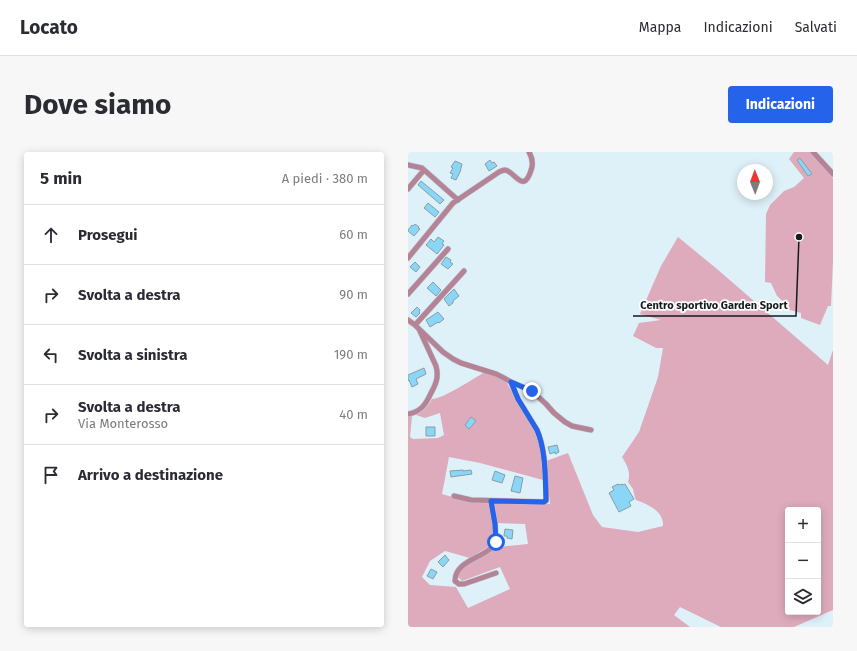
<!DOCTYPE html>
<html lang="it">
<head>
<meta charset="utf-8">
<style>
	:root { --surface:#fff; --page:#f7f7f7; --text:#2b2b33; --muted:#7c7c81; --line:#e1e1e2; --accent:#2563eb }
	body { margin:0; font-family:"Fira Sans",sans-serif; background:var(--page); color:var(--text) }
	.controls { position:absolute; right:12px; bottom:12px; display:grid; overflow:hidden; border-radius:4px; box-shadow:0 2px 10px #0003 }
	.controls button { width:36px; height:36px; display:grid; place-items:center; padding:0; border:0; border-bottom:1px solid var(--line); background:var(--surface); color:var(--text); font:20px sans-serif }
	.compass { position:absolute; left:329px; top:12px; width:36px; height:36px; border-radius:50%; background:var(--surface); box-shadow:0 2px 10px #0003; rotate:359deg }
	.stop { position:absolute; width:12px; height:12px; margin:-9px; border:3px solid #2563eb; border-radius:50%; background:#fff }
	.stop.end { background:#2563eb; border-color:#fff; box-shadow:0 1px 4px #0008 }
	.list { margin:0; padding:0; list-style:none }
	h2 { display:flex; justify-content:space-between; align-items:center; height:52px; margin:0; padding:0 16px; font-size:17px }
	h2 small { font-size:13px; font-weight:400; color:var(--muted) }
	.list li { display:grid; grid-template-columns:26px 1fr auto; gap:12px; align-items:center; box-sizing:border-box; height:60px; padding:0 16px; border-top:1px solid var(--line) }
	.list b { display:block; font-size:15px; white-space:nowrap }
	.list p { margin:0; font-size:13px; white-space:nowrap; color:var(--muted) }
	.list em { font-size:13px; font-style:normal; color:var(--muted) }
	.icon { flex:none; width:22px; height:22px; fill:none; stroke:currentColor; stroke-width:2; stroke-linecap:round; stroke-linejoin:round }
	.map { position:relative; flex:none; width:425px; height:475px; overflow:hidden; border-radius:4px }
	header { display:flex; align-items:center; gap:24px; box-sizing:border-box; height:56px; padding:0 20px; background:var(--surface); border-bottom:1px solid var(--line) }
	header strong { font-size:19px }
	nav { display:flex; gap:22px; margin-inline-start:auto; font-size:14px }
	.intro { display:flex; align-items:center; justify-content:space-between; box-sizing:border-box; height:96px; padding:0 24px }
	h1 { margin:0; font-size:28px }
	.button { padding:10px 18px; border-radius:4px; background:var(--accent); color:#fff; font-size:14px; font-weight:700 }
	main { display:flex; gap:24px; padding:0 24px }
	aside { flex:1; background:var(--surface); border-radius:4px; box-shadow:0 2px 10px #0003 }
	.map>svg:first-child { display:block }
	.green { fill:#deabbd; fill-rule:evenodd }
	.building { fill:#89d6f7; stroke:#8c9ca4 }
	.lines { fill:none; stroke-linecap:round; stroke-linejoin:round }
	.minor-casing { stroke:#bac9d1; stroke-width:6 }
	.minor { stroke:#b68396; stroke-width:5 }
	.route { stroke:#2563eb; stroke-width:5 }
	.leader { fill:none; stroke:#141a1d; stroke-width:1.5 }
	.callout-dot { fill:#141a1d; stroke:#fff; stroke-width:1.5 }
	.callout-label { font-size:11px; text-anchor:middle; font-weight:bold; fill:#141a1d; stroke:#fff; stroke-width:3.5; stroke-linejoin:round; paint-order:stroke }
</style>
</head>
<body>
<header>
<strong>Locato</strong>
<nav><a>Mappa</a><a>Indicazioni</a><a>Salvati</a></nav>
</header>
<div class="intro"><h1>Dove siamo</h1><a class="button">Indicazioni</a></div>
<main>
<aside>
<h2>5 min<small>A piedi · 380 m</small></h2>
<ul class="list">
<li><svg class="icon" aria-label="ahead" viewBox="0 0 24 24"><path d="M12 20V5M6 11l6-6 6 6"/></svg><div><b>Prosegui</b></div><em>60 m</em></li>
<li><svg class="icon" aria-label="right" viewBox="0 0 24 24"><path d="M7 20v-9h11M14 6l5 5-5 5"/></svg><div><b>Svolta a destra</b></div><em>90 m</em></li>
<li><svg class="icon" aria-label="left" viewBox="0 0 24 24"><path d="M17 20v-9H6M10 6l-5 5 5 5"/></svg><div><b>Svolta a sinistra</b></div><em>190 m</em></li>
<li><svg class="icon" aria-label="right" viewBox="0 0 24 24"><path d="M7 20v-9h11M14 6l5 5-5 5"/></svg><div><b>Svolta a destra</b><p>Via Monterosso</p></div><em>40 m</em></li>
<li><svg class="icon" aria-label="arrive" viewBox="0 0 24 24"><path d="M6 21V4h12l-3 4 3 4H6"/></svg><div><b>Arrivo a destinazione</b></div></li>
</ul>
</aside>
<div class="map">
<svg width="425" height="475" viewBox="0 0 425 475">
	<rect width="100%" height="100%" fill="#def0f8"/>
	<path class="green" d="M386 0H402L425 26V109L423 154H420L412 173 393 166V161L382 158 375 155 377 151 369 144 363 131 357 130 358 62 362 53 376 39 386 35 396 26 381 7Z
		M270 85 309 117 420 213 425 198V458L386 475H313L272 455 266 463 282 475H0V264H4L2 285 5 287 30 286 36 283 32 261 17 266 8 263C16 259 20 254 24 247 35 247 66 226 77 220L95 228 99 231 117 262 126 275 132 293 135 328 72 311 41 305 34 342C49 346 65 352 81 351L86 373V390L83 393 62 406 37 399 22 409 14 425 22 433 48 435 60 456 102 437 92 415 54 429 50 425V420L58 414 89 395 120 392 117 372 87 371 86 352H142L138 309 160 301 185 363 194 375 230 380 255 374C255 372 255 369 254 367 251 357 237 351 228 348L227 346 225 337 220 330C223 320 219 313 214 305L231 280 250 225 255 196H248L225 184 231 171 253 168 232 162 253 114ZM380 358H410V460H380Z"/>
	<path class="building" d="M392 6 404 22 400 24 389 8Z
		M82 8 84 11 86 10 89 14 81 19 77 12Z
		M47 9 54 12 52 20 48 28 43 26 45 22 42 21 45 16 43 15Z
		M13 29 36 48 32 52 10 33Z
		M20 51 31 60 27 65 16 56Z
		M7 72 11 75 10 76 12 77 6 84 0 79V78L4 73 5 74Z
		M30 85 36 89 34 92 36 93 29 102 18 93 23 87 26 90Z
		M38 105 43 108 42 110 45 112 40 117 33 112Z
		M7 110 12 115 8 120 2 115Z
		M25 130 33 138 28 144 19 136Z
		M46 137 51 144 45 149V151L41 154 36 147Z
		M9 155 12 158 11 160 12 161 8 165 3 161Z
		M30 160 36 167 31 171 30 170 22 175 18 168Z
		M16 216 18 222 8 227 10 232 4 235 1 228 0 229V223Z
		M63 265 68 269 61 277 57 273Z
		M18 275H27V284H18Z
		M149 293 151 300 147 302V300L142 302 140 295Z
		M55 318V319L63 318 64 322 43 325 42 319Z
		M87 319 97 323 94 331 84 328Z
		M107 324 115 326 112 341 103 339Z
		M210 332 211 333 214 332 215 333 217 332 226 347 221 350 223 354 211 360 201 341 206 338 204 335Z
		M97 377 105 378 104 387 99 386V384H96Z
		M37 403 41 408 35 415 30 410Z
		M23 417 29 420 25 427 19 424Z"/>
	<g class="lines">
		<defs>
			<path id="minor" d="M405 0 425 22
				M0 13 14 16 50 48
				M0 37 16 18
				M0 106 45 51 91 20C93 19 95 18 97 18 107 19 116 45 124 15 125 9 124 5 121 0
				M0 142 40 97
				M0 168 7 173 11 177 28 214C31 225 28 232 23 241 18 252 13 260 0 262
				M7 173 56 119
				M11 177 35 200 45 207 53 211 88 222 96 226 103 230 124 239 138 252 146 261 157 270 164 274 183 278
				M46 344 63 348 136 350 138 349C139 343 138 337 138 331 137 313 136 294 129 278L110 247 103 230
				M83 349 87 372 88 390C80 406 47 407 47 429L51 432H56L88 421"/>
		</defs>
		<use href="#minor" class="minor-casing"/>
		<use href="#minor" class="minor"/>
	</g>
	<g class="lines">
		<path class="route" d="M88 390 87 372 83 349 136 350 138 348C137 325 138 299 129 278L110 247 103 230 124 239"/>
	</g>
	<path class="leader" d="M391 85L388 164H225"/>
	<circle class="callout-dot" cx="391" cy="85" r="4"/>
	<g class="callout-label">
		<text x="306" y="157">Centro sportivo Garden Sport</text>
	</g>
</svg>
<div class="controls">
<button>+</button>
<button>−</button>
<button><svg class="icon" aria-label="layers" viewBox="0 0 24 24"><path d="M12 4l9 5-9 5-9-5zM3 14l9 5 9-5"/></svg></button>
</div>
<svg class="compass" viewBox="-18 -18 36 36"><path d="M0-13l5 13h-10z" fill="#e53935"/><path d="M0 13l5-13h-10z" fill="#7c7c81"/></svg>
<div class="stop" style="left:88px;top:390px"></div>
<div class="stop end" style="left:124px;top:239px"></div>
</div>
</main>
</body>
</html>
